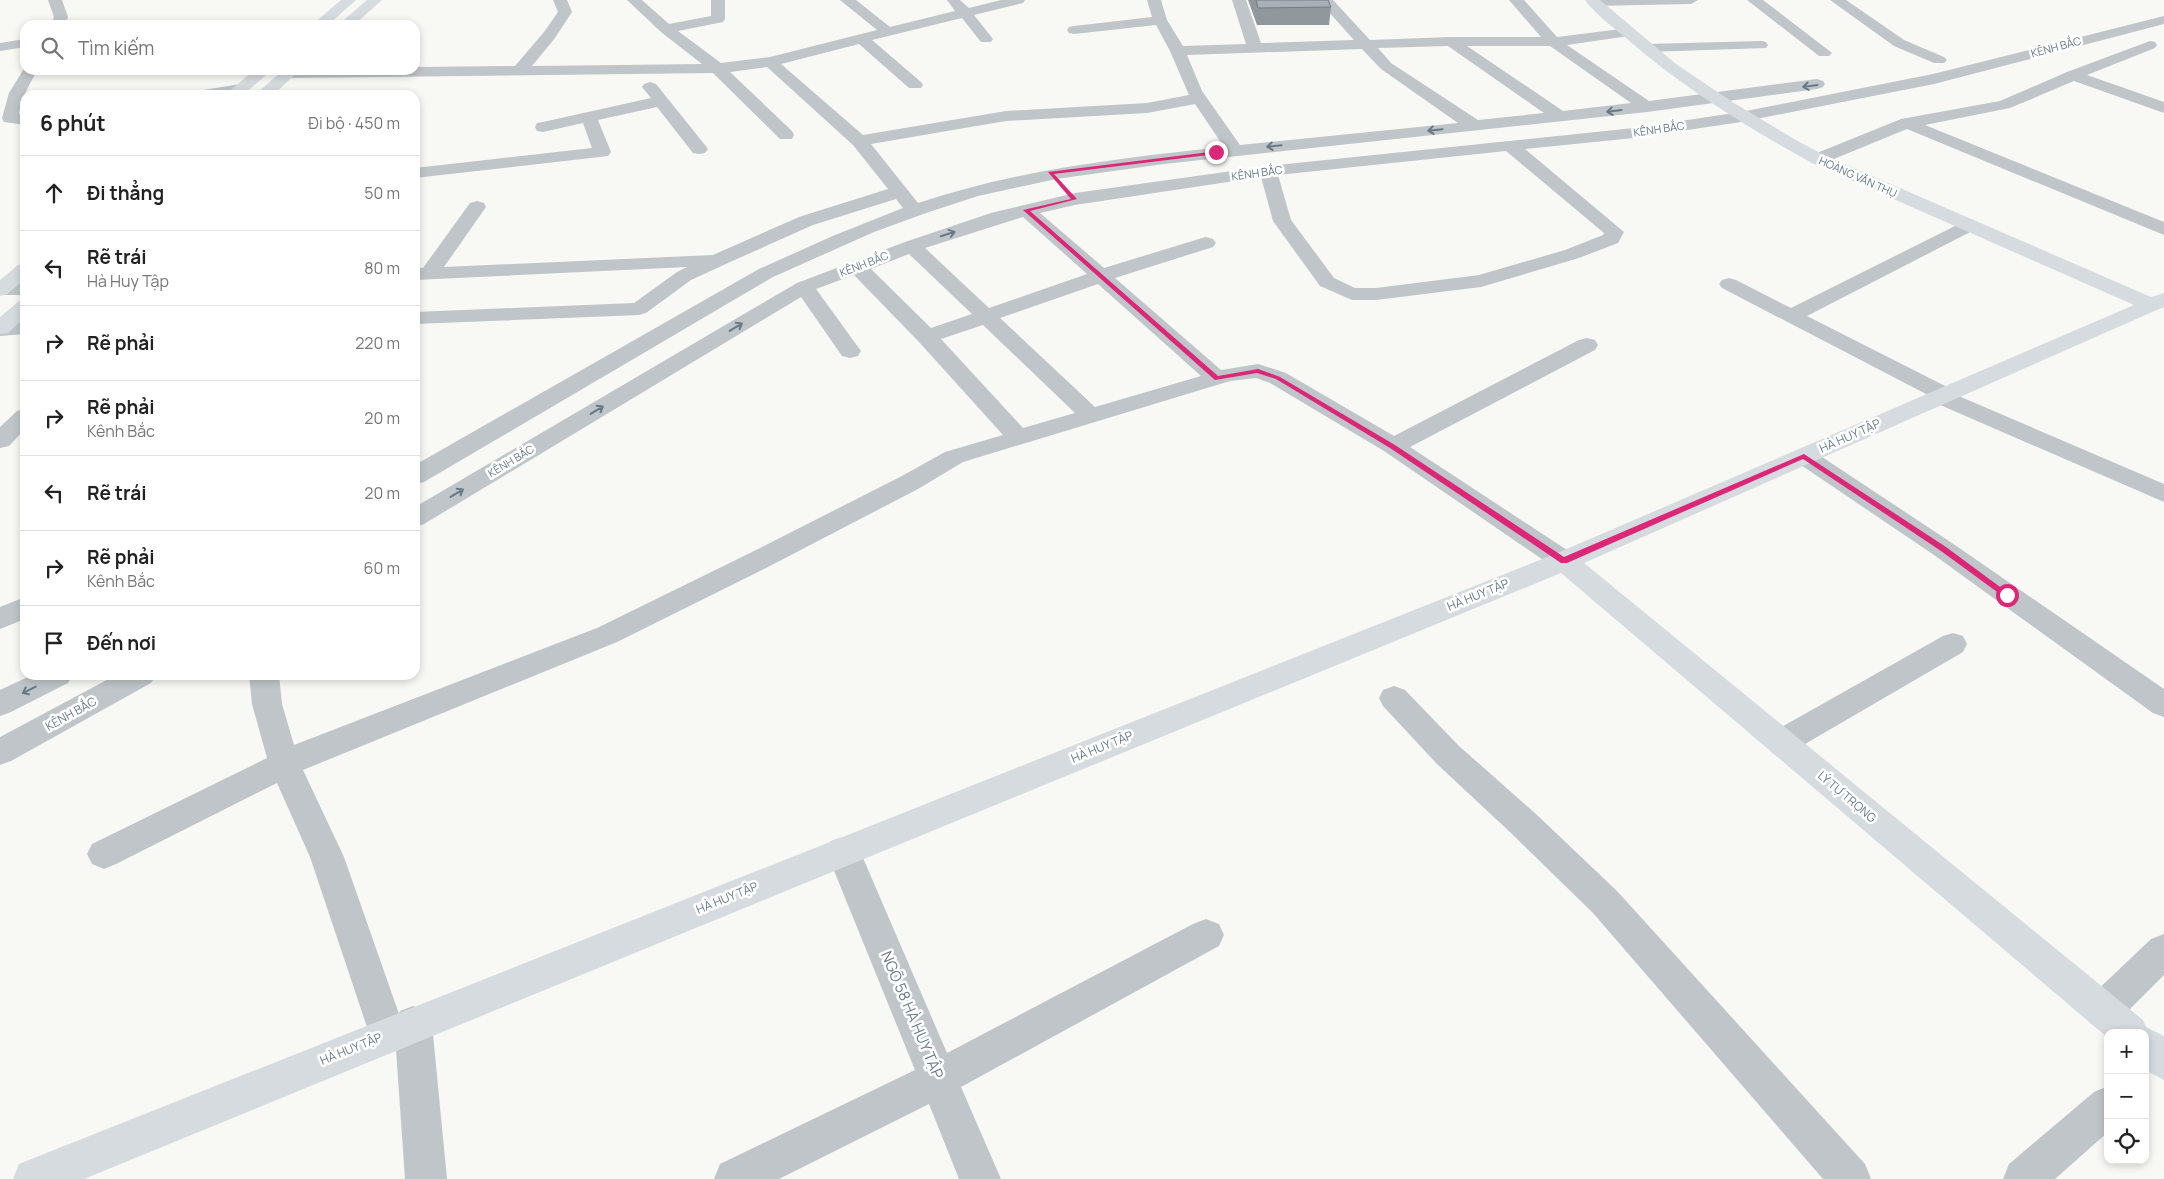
<!DOCTYPE html>
<html lang="vi">
<head>
<meta charset="utf-8">
<style>
	:root { --surface:#fff; --page:#f2f2f2; --text:#222; --muted:#767676; --line:#e0e0e0 }
	body { margin:0; font-family:Manrope,sans-serif; background:var(--page); color:var(--text) }
	.controls { position:absolute; right:15px; bottom:15px; display:grid; overflow:hidden; border-radius:10px; box-shadow:0 2px 8px #0003 }
	.controls button { width:45px; height:45px; display:grid; place-items:center; padding:0; border:0; border-bottom:1px solid var(--line); background:var(--surface); color:var(--text); font:25px sans-serif }
	.stop { position:absolute; width:15px; height:15px; margin:-11px; border:4px solid #db2777; border-radius:50%; background:#fff }
	.stop.end { background:#db2777; border-color:#fff; box-shadow:0 1px 5px #0008 }
	.list { margin:0; padding:0; list-style:none }
	h2 { display:flex; justify-content:space-between; align-items:center; height:65px; margin:0; padding:0 20px; font-size:21px }
	h2 small { font-size:16px; font-weight:400; color:var(--muted) }
	.list li { display:grid; grid-template-columns:32px 1fr auto; gap:15px; align-items:center; box-sizing:border-box; height:75px; padding:0 20px; border-top:1px solid var(--line) }
	.list b { display:block; font-size:19px; white-space:nowrap }
	.list p { margin:0; font-size:16px; white-space:nowrap; color:var(--muted) }
	.list em { font-size:16px; font-style:normal; color:var(--muted) }
	.icon { flex:none; width:28px; height:28px; fill:none; stroke:currentColor; stroke-width:2; stroke-linecap:round; stroke-linejoin:round }
	.map { position:relative; flex:none; width:2164px; height:1179px; overflow:hidden }
	.search { position:absolute; background:var(--surface); box-shadow:0 2px 8px #0003; left:20px; top:20px; width:400px; height:55px; display:flex; align-items:center; gap:12px; box-sizing:border-box; padding:0 18px; border-radius:15px; color:var(--muted); font-size:19px }
	.panel { position:absolute; background:var(--surface); box-shadow:0 2px 8px #0003; left:20px; top:90px; width:400px; height:590px; border-radius:15px }
	.map>svg:first-child { display:block }
	.lines { fill:none; stroke-linecap:round; stroke-linejoin:round }
	.street { fill:#c0c5c9; fill-rule:evenodd }
	.secondary { fill:#d6dbdf; fill-rule:evenodd }
	.wall { fill:#90979d }
	.building { fill:#a7b0b6; stroke:#757b7f }
	.oneway { stroke:#667986 }
	.route { fill:#db2777 }
	.labels { text-anchor:middle; stroke-width:5; stroke-linejoin:round; paint-order:stroke }
	.far-street-label { font-size:11px; fill:#667986; stroke:#fff }
	.street-label { font-size:12px; fill:#667986; stroke:#fff }
	.near-street-label { font-size:15px; fill:#667986; stroke:#fff }
</style>
</head>
<body>
<div class="map">
<svg width="2164" height="1179" viewBox="0 0 2164 1179">
	<rect width="100%" height="100%" fill="#f8f8f5"/>
	<g class="lines">
		<path class="street" d="M48 0H62L68 17 65 25H51L54 17Z
			M553 0H567L572 12 555 38 532 66 702 64 661 32 627 0H642L669 24 711 16V0H725V19L723 22 678 31 721 63 770 57 877 30 840 0H856L890 27 955 11 947 0H960L969 8 1001 0H1025L1023 3 974 15 993 39 991 42H981L962 18 872 40 921 82 923 85 921 88H909L859 44 781 64 863 135 1006 111 1147 103 1189 95 1170 51 1156 25 1074 34 1069 33 1067 30 1069 27 1074 26 1152 17 1147 0H1161L1167 20 1183 46 1246 44 1232 0H1246L1261 43 1354 40 1318 0H1333L1370 40 1451 37H1541L1509 0H1524L1557 37 1629 28 1634 29 1636 32 1634 35 1629 36 1567 45 1649 101 1817 79 1823 81 1825 84 1823 87 1817 89 1647 112 1164 164 1056 179 978 196 926 213 874 232 773 277 424 482 415 484V465L759 269 835 235 903 208 896 199 813 225 728 263 691 280 646 313 639 315 415 324V312L634 303 677 272 687 267 415 280V268H423L470 203 477 201 484 203 486 207 444 267 713 255 799 217 888 189 853 145 767 67 730 72 792 131 794 135 792 139H780L713 73 289 78 283 76 281 73 283 70H415V67L515 66 544 32 558 12ZM1448 46 1544 113 1478 120 1391 63 1378 48ZM1467 46H1550L1631 103 1563 111ZM1362 49 1381 69 1458 123 1240 145 1202 91 1187 55ZM1195 104 1224 147C1120 158 1017 170 918 203L871 144 1006 121 1147 113Z
			M1588 0H1698L1691 4 1594 6 1589 5 1587 2Z
			M1747 0H1763L1832 53 1829 56H1819Z
			M1830 0H1846L1904 40 1944 57 1947 60 1944 63H1934L1894 46Z
			M2164 16V24L1934 84 1741 122 1634 138 1525 149 1624 232 1618 243 1579 258 1481 287 1376 300H1352L1320 286 1273 221 1261 177 1075 205 1040 213 1104 268 1199 239 1206 237 1213 239 1216 243 1213 247 1115 278 1221 370 1258 364 1286 373 1394 436 1579 340 1587 338 1595 340 1598 345 1595 350 1410 447 1573 554 1577 561 1573 568 1564 570 1555 568 1384 451 1270 383 1256 378 1230 381 963 462 918 489 766 568 617 642 303 770 344 857 399 1014 400 1011 413 1006 426 1011 432 1024 447 1179H405L396 1050 387 1053 374 1048 310 857 277 783 116 864 104 869 92 864 87 854 92 844 267 758 252 704 249 675H279L282 704 294 745 597 628 748 554 900 477 945 452 1003 435 919 342 854 275 816 289 861 351 858 356 850 358 842 356 801 297 424 524 415 527V507L797 283 905 242 991 213 1075 193 1268 166 1634 128 1741 112 1933 74ZM1506 151 1604 233 1603 235 1565 250 1479 275 1376 288H1355L1334 278 1291 220 1278 175ZM1023 217 1087 274 989 308 925 248ZM909 254 972 314 931 328 871 269ZM1098 284 1201 376 1095 407 1000 318ZM983 325 1075 413 1023 428 941 339Z
			M25 39V47L0 51V43Z
			M1761 41 1766 42 1768 45 1766 48 1647 52 1642 51 1640 48 1642 45 1647 44Z
			M2150 41 2155 42 2157 45 2155 48 2087 75 2164 102V113L2074 81 2010 108 1925 125 2164 222V235L1907 129 1824 163 1818 164 1812 163 1809 159 1812 155 1901 119 2000 101 2067 72Z
			M25 67V70H38C29 84 22 98 19 114L25 115V125L4 122 2 118 9 93Z
			M650 82 656 84 705 145 708 149 705 153 699 154 693 153 657 107 598 120 611 152 608 156 415 178V168L592 148 583 123 543 132 537 131 535 127 537 123 543 122 651 98 642 87 644 84Z
			M240 84 246 86 248 89 246 92 233 95H196L198 92 204 90Z
			M1969 219 1976 221 1979 225 1976 229 1807 316 1951 389 1954 394 2164 484V502L1931 401 1928 395 1722 288 1719 284 1722 280 1729 278 1736 280 1791 308Z
			M0 283H25V295H0Z
			M25 322V334L0 336V324Z
			M25 409V429L9 446 0 448V427L17 411Z
			M1804 448 1813 451 1952 543 2164 689V717L2153 713 1934 555 1795 461 1792 456 1795 451Z
			M25 597V619L0 629V607Z
			M1953 633 1963 636 1967 644 1963 652 1793 751 1782 754 1771 751 1766 742 1771 733 1943 636Z
			M32 675H73L68 683 11 712 0 716V690Z
			M116 675H156L151 683 11 761 0 765V737Z
			M1394 686 1405 690 1459 746 1536 814 1617 891 1865 1164 1871 1179H1823L1593 913 1512 834 1437 764 1383 706 1379 698 1383 690Z
			M843 837 855 841 860 851 947 1053 1193 924 1206 919 1219 924 1224 935 1219 946 961 1087 1001 1179H959L929 1104 779 1179H714L720 1164 915 1070 826 851 831 841Z
			M2164 934V975L2116 1023 2103 1028 2090 1023 2084 1010 2090 997 2151 939Z
			M2108 1086V1132L2055 1179H2003L2009 1164 2094 1092Z"/>
		<path class="secondary" d="M341 0H356L328 25H312Z
			M367 0H382L354 25H338Z
			M1585 0H1600L1676 64 1734 103 1794 139 1824 155 2151 297 2164 293V307L2159 309 1584 563 2143 1020 2146 1027 2164 1036V1080L2145 1070V1033H2108V1038L1561 573 84 1179H13L19 1164 34 1158 1555 554 2134 305 1812 163C1747 127 1683 88 1627 39 1613 27 1596 15 1585 0Z
			M254 70H272L243 95H225Z
			M283 70H300L273 95H255Z
			M25 263V279L7 294 0 296V280L18 265Z
			M25 300V317L8 333 0 334V317L18 302Z"/>
	</g>
	<path class="wall" d="M1248 0H1328L1331 7 1329 25H1257Z"/>
	<path class="building" d="M1256 0H1328L1331 7 1258 8Z"/>
	<defs><path id="oneway-shaft" d="M-6 0H5M1.5-3L5.5 0L1.5 3" fill="none" stroke-width="1.6" stroke-linecap="round" stroke-linejoin="round" transform="scale(1.25)"/></defs>
	<g class="oneway">
		<use href="#oneway-shaft" transform="translate(1810 86) rotate(172)"/>
		<use href="#oneway-shaft" transform="translate(1614 111) rotate(173)"/>
		<use href="#oneway-shaft" transform="translate(1435 130) rotate(174)"/>
		<use href="#oneway-shaft" transform="translate(1274 146) rotate(174)"/>
		<use href="#oneway-shaft" transform="translate(948 234) rotate(-18)"/>
		<use href="#oneway-shaft" transform="translate(736 327) rotate(-31)"/>
		<use href="#oneway-shaft" transform="translate(597 410) rotate(-31)"/>
		<use href="#oneway-shaft" transform="translate(457 493) rotate(-31)"/>
		<use href="#oneway-shaft" transform="translate(29 690) rotate(153)"/>
	</g>
	<path class="route" d="M1218 151 1216 154 1054 174 1077 199 1030 211 1218 376 1258 369 1280 377 1395 445 1564 557 1804 454 1946 547 2011 595 2007 598 2004 597 1941 551 1803 459 1567 563H1561L1390 448 1276 379 1257 373 1215 380 1023 210 1071 199 1048 172Z"/>
	<g class="labels">
		<g class="far-street-label">
			<text transform="translate(2056 47) rotate(-15)" y="4">KÊNH BẮC</text>
			<text transform="translate(1659 129) rotate(-8)" y="4">KÊNH BẮC</text>
			<text transform="translate(1257 173) rotate(-8)" y="4">KÊNH BẮC</text>
			<text transform="translate(1858 177) rotate(24)" y="4">HOÀNG VĂN THỤ</text>
			<text transform="translate(864 264) rotate(-21)" y="4">KÊNH BẮC</text>
			<text transform="translate(511 461) rotate(-31)" y="4">KÊNH BẮC</text>
		</g>
		<g class="street-label">
			<text transform="translate(1850 436) rotate(-24)" y="4">HÀ HUY TẬP</text>
			<text transform="translate(1478 595) rotate(-22)" y="4">HÀ HUY TẬP</text>
			<text transform="translate(71 714) rotate(-29)" y="4">KÊNH BẮC</text>
			<text transform="translate(1102 747) rotate(-22)" y="4">HÀ HUY TẬP</text>
			<text transform="translate(1847 797) rotate(40)" y="4">LÝ TỰ TRỌNG</text>
			<text transform="translate(727 898) rotate(-22)" y="4">HÀ HUY TẬP</text>
			<text transform="translate(351 1049) rotate(-22)" y="4">HÀ HUY TẬP</text>
		</g>
		<g class="near-street-label">
			<text transform="translate(912 1015) rotate(67)" y="5">NGÕ 58 HÀ HUY TẬP</text>
		</g>
	</g>
</svg>
<div class="controls">
<button>+</button>
<button>−</button>
<button><svg class="icon" aria-label="locate" viewBox="0 0 24 24"><circle cx="12" cy="12" r="6"/><path d="M12 2v4M12 18v4M2 12h4M18 12h4"/></svg></button>
</div>
<div class="stop" style="left:2007px;top:595px"></div>
<div class="stop end" style="left:1216px;top:152px"></div>
<div class="search"><svg class="icon" aria-label="search" viewBox="0 0 24 24"><circle cx="10" cy="10" r="6"/><path d="M15 15l6 6"/></svg>Tìm kiếm</div>
<section class="panel">
<h2>6 phút<small>Đi bộ · 450 m</small></h2>
<ul class="list">
<li><svg class="icon" aria-label="ahead" viewBox="0 0 24 24"><path d="M12 20V5M6 11l6-6 6 6"/></svg><div><b>Đi thẳng</b></div><em>50 m</em></li>
<li><svg class="icon" aria-label="left" viewBox="0 0 24 24"><path d="M17 20v-9H6M10 6l-5 5 5 5"/></svg><div><b>Rẽ trái</b><p>Hà Huy Tập</p></div><em>80 m</em></li>
<li><svg class="icon" aria-label="right" viewBox="0 0 24 24"><path d="M7 20v-9h11M14 6l5 5-5 5"/></svg><div><b>Rẽ phải</b></div><em>220 m</em></li>
<li><svg class="icon" aria-label="right" viewBox="0 0 24 24"><path d="M7 20v-9h11M14 6l5 5-5 5"/></svg><div><b>Rẽ phải</b><p>Kênh Bắc</p></div><em>20 m</em></li>
<li><svg class="icon" aria-label="left" viewBox="0 0 24 24"><path d="M17 20v-9H6M10 6l-5 5 5 5"/></svg><div><b>Rẽ trái</b></div><em>20 m</em></li>
<li><svg class="icon" aria-label="right" viewBox="0 0 24 24"><path d="M7 20v-9h11M14 6l5 5-5 5"/></svg><div><b>Rẽ phải</b><p>Kênh Bắc</p></div><em>60 m</em></li>
<li><svg class="icon" aria-label="arrive" viewBox="0 0 24 24"><path d="M6 21V4h12l-3 4 3 4H6"/></svg><div><b>Đến nơi</b></div></li>
</ul>
</section>
</div>
</body>
</html>
